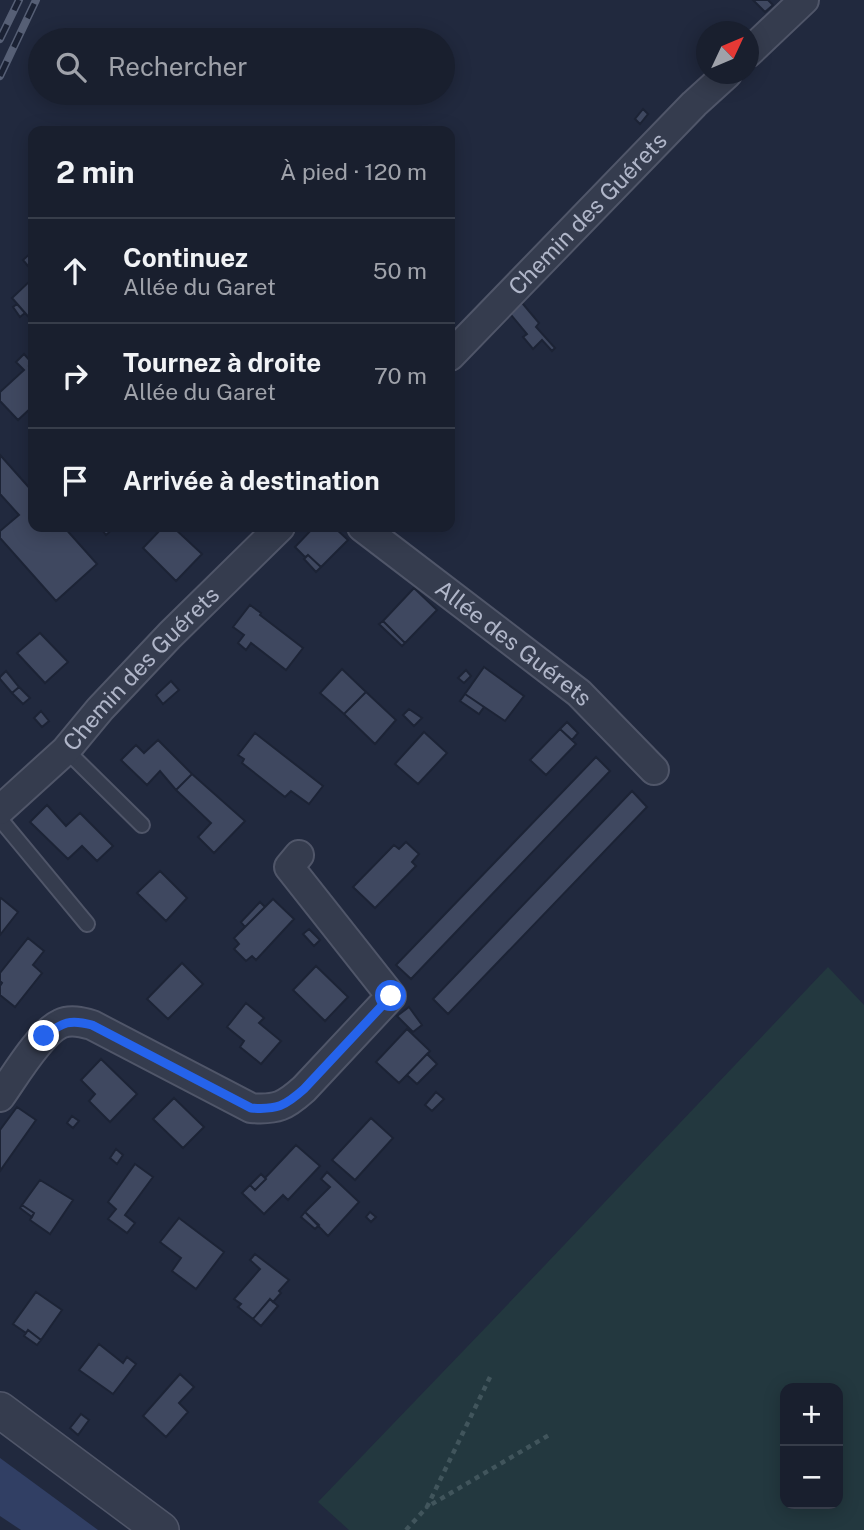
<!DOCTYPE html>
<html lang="fr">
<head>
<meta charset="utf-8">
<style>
	:root { --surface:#191f2e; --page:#262c3a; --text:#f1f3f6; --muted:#9fa2aa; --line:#373d4a }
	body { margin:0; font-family:"Public Sans",sans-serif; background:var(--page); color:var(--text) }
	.controls { position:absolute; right:21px; bottom:21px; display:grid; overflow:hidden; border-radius:14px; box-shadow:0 4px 18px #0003 }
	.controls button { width:63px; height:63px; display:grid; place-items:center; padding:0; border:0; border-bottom:2px solid var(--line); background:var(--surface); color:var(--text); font:35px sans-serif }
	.compass { position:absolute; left:696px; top:21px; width:63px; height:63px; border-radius:50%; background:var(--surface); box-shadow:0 4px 18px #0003; rotate:46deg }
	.stop { position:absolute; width:21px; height:21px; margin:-16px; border:5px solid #2563eb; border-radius:50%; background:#fff }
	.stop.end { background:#2563eb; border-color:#fff; box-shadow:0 2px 7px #0008 }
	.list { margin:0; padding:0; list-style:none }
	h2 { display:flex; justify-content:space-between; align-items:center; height:91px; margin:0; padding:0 28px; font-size:30px }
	h2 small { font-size:23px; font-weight:400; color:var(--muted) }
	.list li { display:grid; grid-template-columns:46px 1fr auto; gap:21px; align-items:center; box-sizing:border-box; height:105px; padding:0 28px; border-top:2px solid var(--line) }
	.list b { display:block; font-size:26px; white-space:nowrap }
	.list p { margin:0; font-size:23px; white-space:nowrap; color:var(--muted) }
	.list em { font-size:23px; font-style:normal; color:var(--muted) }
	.icon { flex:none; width:38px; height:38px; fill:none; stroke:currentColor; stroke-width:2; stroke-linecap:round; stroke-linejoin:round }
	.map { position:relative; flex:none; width:864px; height:1530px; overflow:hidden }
	.search { position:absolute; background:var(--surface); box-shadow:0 4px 18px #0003; left:28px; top:28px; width:427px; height:77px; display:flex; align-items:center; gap:18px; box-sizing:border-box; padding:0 24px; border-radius:38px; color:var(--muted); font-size:26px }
	.panel { position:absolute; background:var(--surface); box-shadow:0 4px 18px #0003; left:28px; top:126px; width:427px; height:406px; border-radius:14px }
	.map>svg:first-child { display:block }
	.green { fill:#23383f; fill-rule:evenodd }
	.water { fill:#313f64 }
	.building { fill:#3f4860; stroke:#1c2335; stroke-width:2 }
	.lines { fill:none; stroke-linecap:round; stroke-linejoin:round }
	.service-casing { stroke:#505669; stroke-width:18 }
	.minor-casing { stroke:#505669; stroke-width:32 }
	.tertiary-casing { stroke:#505669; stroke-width:38 }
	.path { stroke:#41555c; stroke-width:4.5; stroke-dasharray:5 5; stroke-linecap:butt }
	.service { stroke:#353c4e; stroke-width:14 }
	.minor { stroke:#353c4e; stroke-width:28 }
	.tertiary { stroke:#353c4e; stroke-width:35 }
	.rail-casing { stroke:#565f75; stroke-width:8 }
	.rail { stroke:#1a2133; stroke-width:5; stroke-dasharray:16; stroke-linecap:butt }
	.route { stroke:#2563eb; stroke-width:9 }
	.labels { text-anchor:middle; stroke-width:5; stroke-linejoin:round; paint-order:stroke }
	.street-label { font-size:23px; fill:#b0b6c9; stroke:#1a2133 }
</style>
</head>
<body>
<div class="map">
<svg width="864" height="1530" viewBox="0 0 864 1530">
	<rect width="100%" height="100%" fill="#21293e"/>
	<path class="green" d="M828 967 864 1005V1530H349L318 1502 491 1322ZM785 1388H838V1504H785Z"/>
	<path class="water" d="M0 1458 98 1530H21L0 1516Z"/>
	<path class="building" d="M753 0H768L773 5 765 12Z
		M643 109 648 114 640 124 635 119Z
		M33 251V272L23 260Z
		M33 278V322L12 298Z
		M518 298 539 323 536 327 555 348 552 351 542 340 533 349 523 337 527 334 507 310Z
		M17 304 25 313 20 317 13 307Z
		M24 354 32 363 29 366 33 370V406L18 420 0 401V392L24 370 16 362Z
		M0 455 33 492V527H64L97 564 56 601 0 538V531L19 515 0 494Z
		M100 527H115L106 535Z
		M163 527H173L202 554 176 581 143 548Z
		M314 527H334L348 540 321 567 308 555 305 557 295 547Z
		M308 555 321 567 316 572 304 559Z
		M414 588 437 610 405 643 383 621Z
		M250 605 261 613 260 615 303 648 286 670 251 643 246 650 238 643 244 635 233 627Z
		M383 621 405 643 402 646 379 624Z
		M40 633 68 662 45 683 17 653Z
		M484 667 524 696 505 721 465 694Z
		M342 669 366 692 344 714 320 693Z
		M466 670 471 676 464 683 458 678Z
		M6 671 19 687 12 693 0 679V677Z
		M171 681 179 690 163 704 156 695Z
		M19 687 30 698 23 704 12 693Z
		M366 692 396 720 375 744 344 714Z
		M465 694 484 707 479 714 460 701Z
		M409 709 422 718 414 726 403 715Z
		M41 711 49 721 42 727 34 718Z
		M567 722 578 733 572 740 560 729Z
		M560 729 576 744 546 775 530 760Z
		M424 732 447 753 418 784 395 764Z
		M255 733 323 786 309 804 291 791 285 797 242 763 244 759 238 755Z
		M158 740 192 774 176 790 160 771 147 785 121 760 136 745 144 753Z
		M596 757 610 771 411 979 396 965Z
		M192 774 245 821 214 853 198 837 211 823 176 790Z
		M632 791 647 807 448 1014 433 999Z
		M47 805 66 826 80 813 113 846 97 861 82 846 68 859 30 822Z
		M406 842 419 854 412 862 416 866 375 908 353 887 394 845 399 849Z
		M160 871 187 898 166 921 137 893Z
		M1 898 18 912 0 935V899Z
		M273 899 294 919 256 960 252 956 246 961 234 949 239 944 234 938Z
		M260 902 265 907 245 927 241 922Z
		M309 929 320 940 314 946 303 934Z
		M28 938 44 951 33 965 42 973 15 1007 0 995V986L2 983 0 981V973Z
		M182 963 203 984 168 1019 147 999Z
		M316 966 348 997 325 1021 293 990Z
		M246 1003 264 1018 259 1023 281 1041 261 1064 240 1047 244 1041 227 1027Z
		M409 1007 422 1025 413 1032 397 1016Z
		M407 1029 430 1051 399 1083 376 1062Z
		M427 1054 437 1064 417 1084 407 1075Z
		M101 1059 137 1094 110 1122 89 1101 95 1094 81 1080Z
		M436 1092 444 1099 432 1111 425 1105Z
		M174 1098 204 1127 183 1148 153 1119Z
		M17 1107 36 1120 0 1171V1130Z
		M72 1116 79 1121 73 1128 67 1123Z
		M371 1118 393 1138 355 1180 332 1160Z
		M296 1145 320 1166 288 1200 283 1195 264 1214 242 1193 250 1185 255 1190 266 1179 265 1178Z
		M116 1149 123 1155 117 1164 110 1158Z
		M135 1164 153 1177 125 1215 135 1223 127 1233 108 1219 116 1209 108 1202Z
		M327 1172 359 1202 328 1236 305 1212 330 1187 321 1179Z
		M261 1174 266 1179 255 1190 250 1185Z
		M40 1180 73 1200 50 1234 30 1220 34 1213 22 1205Z
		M22 1205 34 1213 32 1217 20 1208Z
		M305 1212 319 1225 315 1229 301 1217Z
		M370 1212 376 1217 371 1222 366 1217Z
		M179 1218 224 1252 196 1289 172 1271 181 1258 160 1242Z
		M255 1254 289 1280 279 1291 281 1293 273 1302 270 1299 253 1319 238 1307 241 1304 234 1299 260 1269 250 1260Z
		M36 1292 62 1310 41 1340 28 1330 26 1333 13 1324Z
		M270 1299 278 1306 261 1326 253 1319Z
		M28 1330 41 1340 37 1345 24 1336Z
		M99 1344 123 1363 127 1357 136 1364 113 1394 79 1370Z
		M180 1374 194 1387 179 1403 188 1412 166 1437 143 1416Z
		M81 1414 89 1420 78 1435 70 1428Z"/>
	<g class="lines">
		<defs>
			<path id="service" d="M66 750 142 825
				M0 819 87 924"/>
			<g id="minor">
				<path d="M748 53 804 0"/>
				<path id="s1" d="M450 356 694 104 727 74"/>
				<path id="s2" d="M362 527 579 693 654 770"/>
				<path id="s3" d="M0 810 66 750 100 709 170 635 280 527"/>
				<path d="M0 1097C13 1079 40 1033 60 1024 70 1019 82 1022 92 1025L251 1108C277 1110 285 1106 304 1089L391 996 289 867 299 855"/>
			</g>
			<path id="tertiary" d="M0 1410 161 1530"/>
		</defs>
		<use href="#service" class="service-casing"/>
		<use href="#minor" class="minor-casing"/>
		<use href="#tertiary" class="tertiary-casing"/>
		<path class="path" d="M490 1377 427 1507 549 1435
			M406 1530 427 1507"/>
		<use href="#service" class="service"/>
		<use href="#minor" class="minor"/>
		<use href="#tertiary" class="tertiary"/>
		<defs>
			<path id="rail" d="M0 39 19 0
				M0 76 36 0"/>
		</defs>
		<use href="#rail" class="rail-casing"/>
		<use href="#rail" class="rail"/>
	</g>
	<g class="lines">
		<path class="route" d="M44 1036C63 1022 70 1019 92 1025L251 1108C277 1110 285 1106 304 1089L391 996"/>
	</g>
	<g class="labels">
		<g class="street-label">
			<text dy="8" stroke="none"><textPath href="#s1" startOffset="198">Chemin des Guérets</textPath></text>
			<text dy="8" stroke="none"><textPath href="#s2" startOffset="191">Allée des Guérets</textPath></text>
			<text dy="8" stroke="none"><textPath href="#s3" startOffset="200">Chemin des Guérets</textPath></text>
		</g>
	</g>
</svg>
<div class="controls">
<button>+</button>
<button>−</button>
</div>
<svg class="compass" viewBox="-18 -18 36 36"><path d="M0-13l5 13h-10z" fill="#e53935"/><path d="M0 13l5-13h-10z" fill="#9fa2aa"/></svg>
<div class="stop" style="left:391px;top:996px"></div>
<div class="stop end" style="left:44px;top:1036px"></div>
<div class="search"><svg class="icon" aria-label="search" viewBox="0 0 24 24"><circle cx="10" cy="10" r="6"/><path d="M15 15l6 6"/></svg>Rechercher</div>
<section class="panel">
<h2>2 min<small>À pied · 120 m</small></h2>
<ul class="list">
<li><svg class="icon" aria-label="ahead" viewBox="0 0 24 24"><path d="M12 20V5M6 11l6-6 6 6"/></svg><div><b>Continuez</b><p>Allée du Garet</p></div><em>50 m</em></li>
<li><svg class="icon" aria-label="right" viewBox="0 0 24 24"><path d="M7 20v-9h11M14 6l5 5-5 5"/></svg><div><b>Tournez à droite</b><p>Allée du Garet</p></div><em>70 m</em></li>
<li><svg class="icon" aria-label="arrive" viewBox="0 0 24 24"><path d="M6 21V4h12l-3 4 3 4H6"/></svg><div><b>Arrivée à destination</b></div></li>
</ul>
</section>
</div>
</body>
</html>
